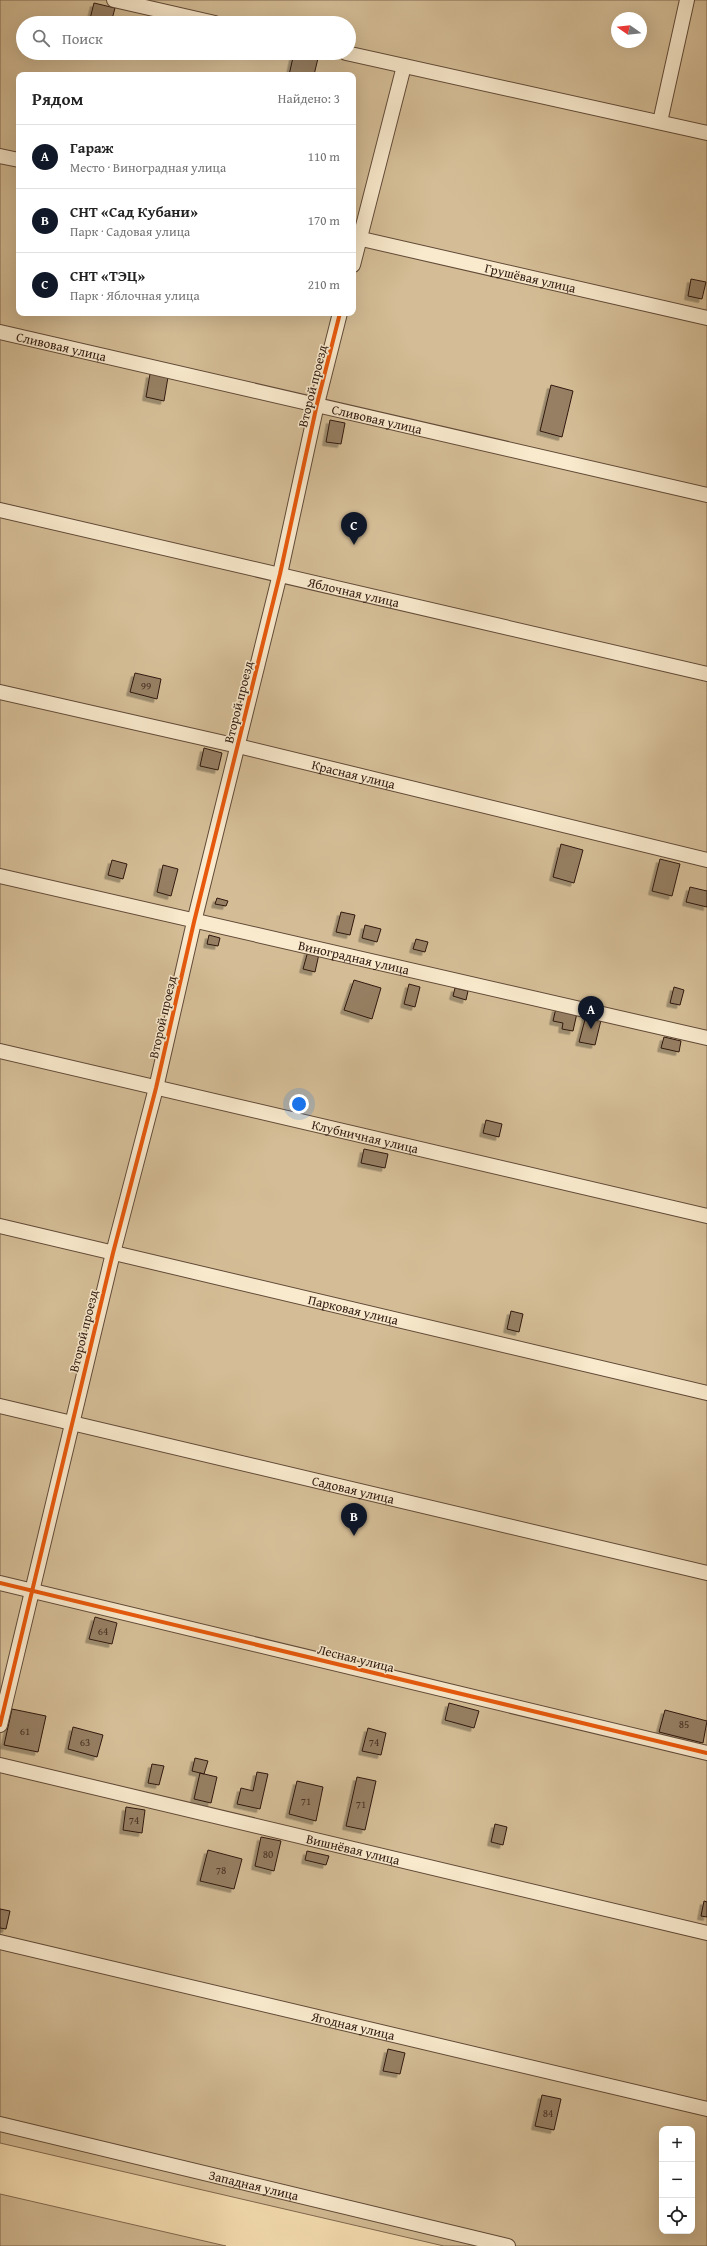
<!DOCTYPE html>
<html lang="ru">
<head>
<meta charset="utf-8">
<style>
	:root { --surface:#fff; --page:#f6f6f6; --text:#222; --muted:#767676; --line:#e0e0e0; --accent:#111827 }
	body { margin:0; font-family:"Gentium Book Plus",serif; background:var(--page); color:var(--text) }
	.controls { position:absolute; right:12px; bottom:12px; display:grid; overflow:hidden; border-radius:8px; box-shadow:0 4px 16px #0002 }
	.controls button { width:36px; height:36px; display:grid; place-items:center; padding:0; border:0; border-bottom:1px solid var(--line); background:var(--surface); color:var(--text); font:20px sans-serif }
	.compass { position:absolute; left:611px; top:12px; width:36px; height:36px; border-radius:50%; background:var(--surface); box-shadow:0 4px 16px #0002; rotate:284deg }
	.you { position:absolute; left:299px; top:1104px; width:14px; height:14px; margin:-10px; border:3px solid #fff; border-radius:50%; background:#1a73e8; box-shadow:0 0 0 6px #1a73e833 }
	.badge { display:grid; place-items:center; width:26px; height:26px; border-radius:50%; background:var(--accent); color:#fff; font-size:13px; font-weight:700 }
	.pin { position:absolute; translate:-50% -33px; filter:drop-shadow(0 1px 2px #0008) }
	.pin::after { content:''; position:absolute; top:21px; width:14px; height:12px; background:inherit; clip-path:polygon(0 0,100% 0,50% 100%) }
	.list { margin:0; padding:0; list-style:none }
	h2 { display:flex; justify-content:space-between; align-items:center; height:52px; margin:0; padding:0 16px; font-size:17px }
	h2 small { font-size:13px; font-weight:400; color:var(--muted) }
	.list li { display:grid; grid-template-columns:26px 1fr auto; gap:12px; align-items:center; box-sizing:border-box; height:64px; padding:0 16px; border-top:1px solid var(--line) }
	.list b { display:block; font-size:15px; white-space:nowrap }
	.list p { margin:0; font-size:13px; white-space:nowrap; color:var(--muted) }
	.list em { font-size:13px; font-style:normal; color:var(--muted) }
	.icon { flex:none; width:22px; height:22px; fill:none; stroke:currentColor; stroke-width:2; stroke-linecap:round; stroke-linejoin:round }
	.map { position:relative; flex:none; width:707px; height:2246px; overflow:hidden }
	.search { position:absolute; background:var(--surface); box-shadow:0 4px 16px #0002; left:16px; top:16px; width:340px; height:44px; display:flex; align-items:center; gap:10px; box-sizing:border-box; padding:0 14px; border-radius:22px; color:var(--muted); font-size:15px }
	.panel { position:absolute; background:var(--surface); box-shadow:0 4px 16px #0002; left:16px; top:72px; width:340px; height:244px; border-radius:8px }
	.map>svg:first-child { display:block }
	.green { fill:#d4bd96; stroke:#826a52; fill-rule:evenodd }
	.building { fill:#967f64; stroke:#2f180f; filter:url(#shadow) }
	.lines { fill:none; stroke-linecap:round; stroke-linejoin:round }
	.minor-casing { stroke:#614a38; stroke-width:16 }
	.minor { stroke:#f9eacd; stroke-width:14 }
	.cycleway-casing { stroke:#f9eacd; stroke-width:6 }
	.cycleway { stroke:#e8590c; stroke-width:4 }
	.labels { text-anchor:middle; stroke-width:3; stroke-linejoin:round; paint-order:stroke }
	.number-label { font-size:11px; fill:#493224 }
	.street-label { font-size:13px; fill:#2f180f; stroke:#f9eacd }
</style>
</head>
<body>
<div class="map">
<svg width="707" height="2246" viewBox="0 0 707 2246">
	<defs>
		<filter id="shadow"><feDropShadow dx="-3.5" dy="3.5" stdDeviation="0" flood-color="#0004"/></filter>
	</defs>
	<rect width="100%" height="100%" fill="#f6dfb2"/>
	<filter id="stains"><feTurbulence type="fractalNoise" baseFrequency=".005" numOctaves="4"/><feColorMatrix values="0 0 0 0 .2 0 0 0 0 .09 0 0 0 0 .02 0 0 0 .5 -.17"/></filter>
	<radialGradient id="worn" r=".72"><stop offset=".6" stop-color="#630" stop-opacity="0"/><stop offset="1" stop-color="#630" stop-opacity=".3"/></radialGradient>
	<path class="green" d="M0 0H707V2246H444L0 2143ZM617 18H641V42H617ZM23 23H349V53H23ZM19 75H353V313H19ZM662 2129H692V2231H662Z
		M0 2194 226 2246H0Z"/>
	<path class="building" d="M94 3 115 8 111 23H89Z
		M294 53 319 54 314 75H289Z
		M691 279 706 282 702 299 688 296Z
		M150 374 168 377 164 401 146 397Z
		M551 385 573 391 562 437 540 431Z
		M330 420 345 423 341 444 326 442Z
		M135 673 161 679 157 699 130 692Z
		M204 748 222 753 218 770 200 766Z
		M561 844 583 850 574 883 553 877Z
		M660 859 680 864 672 896 652 891Z
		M112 860 127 864 123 879 108 875Z
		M163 865 178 869 171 896 157 892Z
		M690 887 707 891V907L686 902Z
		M217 898 228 901 226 906 215 904Z
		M341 912 355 915 350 935 336 932Z
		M365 925 381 929 377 942 362 938Z
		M209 935 220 938 218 946 207 944Z
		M416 939 428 942 425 952 413 949Z
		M308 951 319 954 315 972 303 969Z
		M354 980 381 988 372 1019 344 1010Z
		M409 984 420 987 415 1007 404 1004Z
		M674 987 684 990 680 1005 670 1003Z
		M455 988 468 991 466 1000 453 996Z
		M556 1008 577 1013 573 1031 562 1029 563 1023 553 1021Z
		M587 1012 602 1016 595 1045 579 1042Z
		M664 1037 681 1041 679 1052 661 1048Z
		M486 1120 502 1124 499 1137 483 1133Z
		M364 1149 388 1154 385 1168 361 1163Z
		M511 1311 523 1314 519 1332 507 1329Z
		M95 1617 117 1623 112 1644 89 1639Z
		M449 1703 479 1711 474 1728 445 1720Z
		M12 1709 46 1716 38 1752 4 1745Z
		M665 1710 707 1721 703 1743 659 1732Z
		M73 1727 103 1735 97 1757 68 1749Z
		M368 1728 386 1733 381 1755 362 1751Z
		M195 1758 208 1761 204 1774 192 1771Z
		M152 1764 164 1766 159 1785 148 1783Z
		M257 1772 268 1774 260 1809 237 1804 241 1788 253 1791Z
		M200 1773 217 1777 211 1803 194 1799Z
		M357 1777 376 1781 365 1830 346 1826Z
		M297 1781 323 1787 316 1821 289 1814Z
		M126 1807 145 1810 142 1833 123 1830Z
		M495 1824 507 1827 503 1845 491 1842Z
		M261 1837 281 1841 274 1871 255 1866Z
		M208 1850 242 1859 234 1889 200 1881Z
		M307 1851 329 1856 326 1865 305 1860Z
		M704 1901 707 1902V1917L701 1916Z
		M0 1909 10 1911 6 1929 0 1928Z
		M388 2049 405 2053 400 2074 383 2071Z
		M542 2095 561 2099 554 2130 535 2126Z"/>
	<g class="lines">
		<defs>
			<g id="minor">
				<path d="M114 0 215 23"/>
				<path d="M346 53 707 133"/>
				<path d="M660 122 687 0"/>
				<path d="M0 156 19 160"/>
				<path id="s1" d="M353 237 707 318"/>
				<path d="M353 265 404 66"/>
				<path id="s2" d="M0 332 707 495"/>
				<path id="s3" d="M0 510 707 674"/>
				<path id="s4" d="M0 692 238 746 707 860"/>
				<path id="s5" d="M0 876 707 1038"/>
				<path id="s6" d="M0 1051 707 1216"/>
				<path id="s7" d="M0 1226 707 1393"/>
				<path id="s8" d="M0 1406 707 1573"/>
				<path d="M0 1583 707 1753"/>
				<path d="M0 1725 113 1253 156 1088 194 922 280 574 317 404 340 313"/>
				<path id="s9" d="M0 1765 707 1933"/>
				<path id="s10" d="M0 1942 707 2109"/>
				<path id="s11" d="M0 2124 508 2246"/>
			</g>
		</defs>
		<use href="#minor" class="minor-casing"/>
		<use href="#minor" class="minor"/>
		<defs>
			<path id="cycleway" d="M0 1583 707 1753
				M0 1725 113 1253 156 1088 194 922 280 574 317 404 340 313"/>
		</defs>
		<use href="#cycleway" class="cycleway-casing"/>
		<use href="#cycleway" class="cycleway"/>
	</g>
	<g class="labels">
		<g class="number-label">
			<text x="146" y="690">99</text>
			<text x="103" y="1635">64</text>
			<text x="684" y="1728">85</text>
			<text x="25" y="1735">61</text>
			<text x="85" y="1746">63</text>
			<text x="374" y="1746">74</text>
			<text x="306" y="1805">71</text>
			<text x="361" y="1808">71</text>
			<text x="134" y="1824">74</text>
			<text x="268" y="1858">80</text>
			<text x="221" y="1874">78</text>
			<text x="548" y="2117">84</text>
		</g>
		<g class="street-label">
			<text dy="5" stroke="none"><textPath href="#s1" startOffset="182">Грушёвая улица</textPath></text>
			<text dy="5" stroke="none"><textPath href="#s2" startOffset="63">Сливовая улица</textPath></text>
			<text transform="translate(312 386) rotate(-76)" y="5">Второй проезд</text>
			<text dy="5" stroke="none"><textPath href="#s2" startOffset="387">Сливовая улица</textPath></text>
			<text dy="5" stroke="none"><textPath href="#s3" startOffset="363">Яблочная улица</textPath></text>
			<text transform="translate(238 702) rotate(-76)" y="5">Второй проезд</text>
			<text dy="5" stroke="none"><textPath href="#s4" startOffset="363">Красная улица</textPath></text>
			<text dy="5" stroke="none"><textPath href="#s5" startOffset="363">Виноградная улица</textPath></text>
			<text transform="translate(162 1017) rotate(-77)" y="5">Второй проезд</text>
			<text dy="5" stroke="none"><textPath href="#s6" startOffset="375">Клубничная улица</textPath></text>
			<text dy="5" stroke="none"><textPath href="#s7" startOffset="363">Парковая улица</textPath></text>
			<text transform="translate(83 1331) rotate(-76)" y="5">Второй проезд</text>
			<text dy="5" stroke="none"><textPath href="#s8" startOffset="363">Садовая улица</textPath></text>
			<text transform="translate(356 1658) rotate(14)" y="5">Лесная улица</text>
			<text dy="5" stroke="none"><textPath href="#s9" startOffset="363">Вишнёвая улица</textPath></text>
			<text dy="5" stroke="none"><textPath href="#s10" startOffset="363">Ягодная улица</textPath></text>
			<text dy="5" stroke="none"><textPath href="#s11" startOffset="261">Западная улица</textPath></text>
		</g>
	</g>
	<rect width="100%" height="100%" filter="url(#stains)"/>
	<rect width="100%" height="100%" fill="url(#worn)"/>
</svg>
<div class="controls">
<button>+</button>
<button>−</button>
<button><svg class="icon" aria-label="locate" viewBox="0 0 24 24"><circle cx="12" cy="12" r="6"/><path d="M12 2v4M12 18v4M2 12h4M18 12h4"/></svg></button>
</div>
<svg class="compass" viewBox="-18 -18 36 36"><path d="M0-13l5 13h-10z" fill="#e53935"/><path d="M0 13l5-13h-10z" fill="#767676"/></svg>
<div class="you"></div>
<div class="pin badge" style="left:591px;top:1029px">A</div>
<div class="pin badge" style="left:354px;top:1536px">B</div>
<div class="pin badge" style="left:354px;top:545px">C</div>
<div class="search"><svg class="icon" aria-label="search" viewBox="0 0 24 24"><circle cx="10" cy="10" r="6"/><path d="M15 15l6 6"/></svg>Поиск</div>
<section class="panel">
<h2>Рядом<small>Найдено: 3</small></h2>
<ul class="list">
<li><span class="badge">A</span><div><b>Гараж</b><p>Место · Виноградная улица</p></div><em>110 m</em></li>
<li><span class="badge">B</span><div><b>СНТ «Сад Кубани»</b><p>Парк · Садовая улица</p></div><em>170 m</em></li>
<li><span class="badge">C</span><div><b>СНТ «ТЭЦ»</b><p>Парк · Яблочная улица</p></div><em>210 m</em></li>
</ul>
</section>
</div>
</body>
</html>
